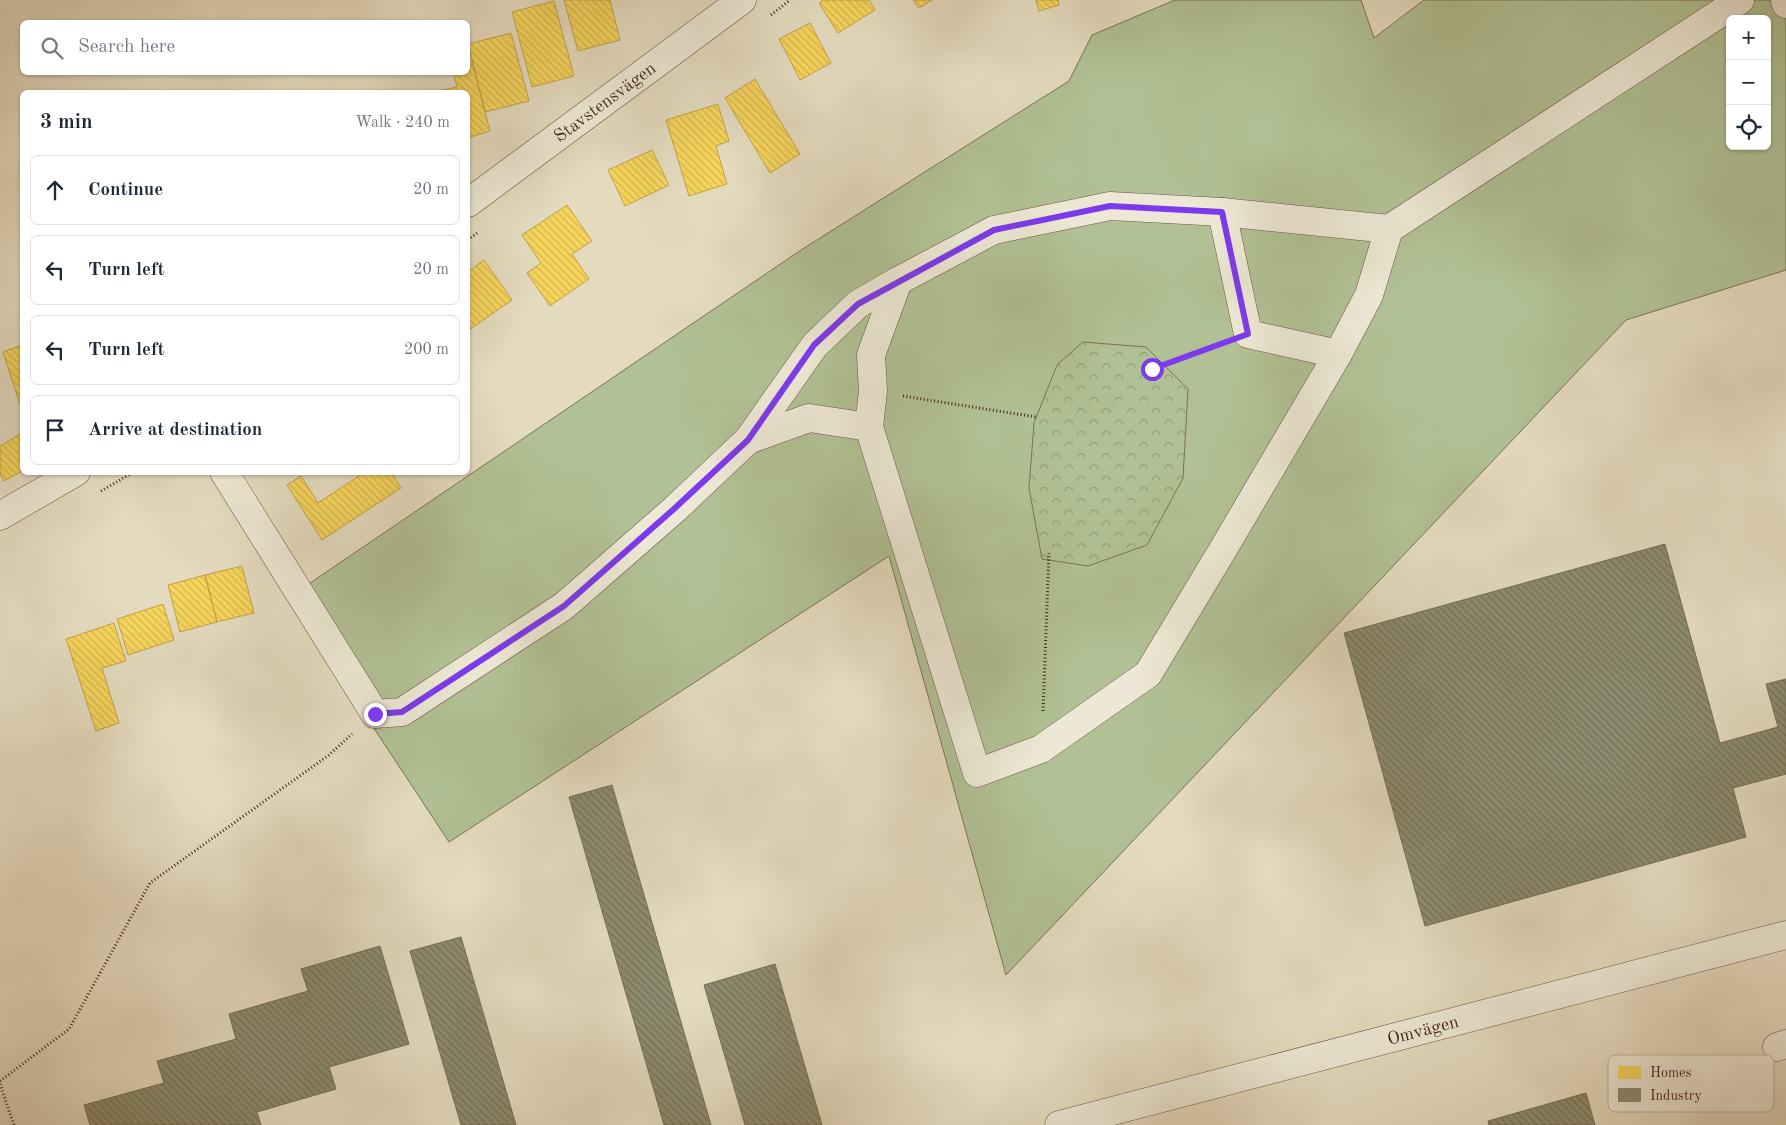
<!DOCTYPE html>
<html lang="en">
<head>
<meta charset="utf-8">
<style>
	:root { --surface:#fff; --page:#f2f2f3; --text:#1f2937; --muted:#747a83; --line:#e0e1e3 }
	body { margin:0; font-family:"Old Standard TT",serif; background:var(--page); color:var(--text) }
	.controls { position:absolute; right:15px; top:15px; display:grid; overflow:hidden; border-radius:8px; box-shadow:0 1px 4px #0004 }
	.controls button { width:45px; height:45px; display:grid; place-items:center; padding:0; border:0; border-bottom:1px solid var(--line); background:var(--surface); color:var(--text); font:25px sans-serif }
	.stop { position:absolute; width:15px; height:15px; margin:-11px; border:4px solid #7c3aed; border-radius:50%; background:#fff }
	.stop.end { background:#7c3aed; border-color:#fff; box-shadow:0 1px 5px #0008 }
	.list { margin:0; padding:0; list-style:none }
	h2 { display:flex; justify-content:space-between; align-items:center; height:65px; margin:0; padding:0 20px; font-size:21px }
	h2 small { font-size:16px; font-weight:400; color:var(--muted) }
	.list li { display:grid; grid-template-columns:32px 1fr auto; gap:15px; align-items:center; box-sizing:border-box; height:70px; margin:0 10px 10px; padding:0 10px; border:1px solid var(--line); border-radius:8px }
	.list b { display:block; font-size:19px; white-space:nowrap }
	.list em { font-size:16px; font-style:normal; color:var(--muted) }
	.icon { flex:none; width:28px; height:28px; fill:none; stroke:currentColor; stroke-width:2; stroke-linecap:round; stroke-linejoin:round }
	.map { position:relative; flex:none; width:1786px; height:1125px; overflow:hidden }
	.search { position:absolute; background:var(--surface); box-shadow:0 1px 4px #0004; left:20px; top:20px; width:450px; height:55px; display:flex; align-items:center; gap:12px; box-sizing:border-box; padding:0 18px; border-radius:8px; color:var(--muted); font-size:19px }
	.panel { position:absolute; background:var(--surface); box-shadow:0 1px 4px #0004; left:20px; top:90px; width:450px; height:385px; border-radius:8px }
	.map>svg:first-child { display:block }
	.green { fill:#b1c195; stroke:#7b7457; fill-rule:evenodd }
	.forest { fill:url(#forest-crowns); stroke:#7b7457 }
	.homes { fill:url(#homes-back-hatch); stroke:#c1a148 }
	.industry { fill:url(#industry-back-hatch); stroke:#776e54 }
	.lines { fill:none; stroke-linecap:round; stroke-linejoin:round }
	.minor-casing { stroke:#6d5442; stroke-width:29 }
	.path { stroke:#452719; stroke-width:3; stroke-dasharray:1 2.5; stroke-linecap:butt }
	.minor { stroke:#ede8d5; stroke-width:28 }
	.route { stroke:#7c3aed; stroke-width:6 }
	.labels { text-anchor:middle; stroke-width:5; stroke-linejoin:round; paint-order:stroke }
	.street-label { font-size:18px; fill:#452719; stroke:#ede8d5 }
	.key { fill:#ede8d5; stroke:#bbae9d; stroke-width:1 }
	.key-label { font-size:14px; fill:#452719 }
</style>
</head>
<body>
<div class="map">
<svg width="1786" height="1125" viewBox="0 0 1786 1125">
	<defs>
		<pattern id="forest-crowns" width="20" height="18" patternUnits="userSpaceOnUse" patternTransform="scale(1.25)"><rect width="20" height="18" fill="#b1c195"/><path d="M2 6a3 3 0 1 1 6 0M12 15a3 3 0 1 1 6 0" fill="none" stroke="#929d79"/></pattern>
		<pattern id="homes-back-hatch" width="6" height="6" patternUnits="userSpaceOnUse" patternTransform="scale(1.25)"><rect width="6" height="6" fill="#f6d55c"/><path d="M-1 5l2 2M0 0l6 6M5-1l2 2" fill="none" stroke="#d4b74f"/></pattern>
		<pattern id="industry-back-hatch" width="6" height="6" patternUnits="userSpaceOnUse" patternTransform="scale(1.25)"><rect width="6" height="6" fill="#8c8c6e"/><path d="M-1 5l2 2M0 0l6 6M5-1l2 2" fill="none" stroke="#74725a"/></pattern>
	</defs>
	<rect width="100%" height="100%" fill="#e4dbbf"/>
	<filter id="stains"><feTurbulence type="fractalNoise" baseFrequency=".004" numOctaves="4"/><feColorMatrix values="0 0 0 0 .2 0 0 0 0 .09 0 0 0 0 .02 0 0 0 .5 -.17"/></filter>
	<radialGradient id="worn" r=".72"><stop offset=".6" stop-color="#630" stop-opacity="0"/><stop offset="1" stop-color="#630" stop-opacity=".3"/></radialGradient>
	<path class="green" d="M1175 0H1361L1374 38 1424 0H1786V270L1626 320 1006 975 889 556 449 842 288 598 801 250 1069 81 1092 35ZM1730 19H1767V146H1730Z"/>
	<path class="forest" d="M1083 342 1146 347 1188 389 1183 478 1147 545 1088 566 1042 559 1029 488 1034 423 1057 365Z"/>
	<path class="homes" d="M564 0H610L620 40 578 51Z
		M823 0H869L875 10 838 33 819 3Z
		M913 0H932L919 8Z
		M1036 0H1058L1059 5 1039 11Z
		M554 1 574 76 532 87 512 12Z
		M810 23 831 63 800 80 779 39Z
		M511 33 529 101 485 112 468 44Z
		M472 61 490 131 468 138V92H435L457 87 453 72H468V62Z
		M755 79 800 154 770 173 725 98Z
		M718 104 729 141 716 146 727 184 689 196 666 120Z
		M652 150 669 185 625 206 608 170Z
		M567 205 592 241 572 254 589 279 550 306 527 273 541 263 522 235Z
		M484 260 512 300 469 330 468 328V272Z
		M22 345V410L3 352Z
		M22 433V471L4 481 0 474V446Z
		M365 472H391L401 488 322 540 287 485 301 476 318 503Z
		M242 566 254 613 217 622 205 575Z
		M205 575 217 622 180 632 168 585Z
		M163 604 174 640 128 655 117 619Z
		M114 623 126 661 102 668 119 723 96 731 66 639Z"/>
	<path class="industry" d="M1665 544 1720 743 1778 727 1766 684 1786 679V774L1733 788 1746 837 1425 926 1344 633Z
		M612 785 711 1125H664L569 797Z
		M461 937 516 1125H461L410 951Z
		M380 946 409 1044 329 1067 336 1089 257 1112 261 1125H90L84 1105 164 1083 157 1061 236 1039 229 1014 308 991 301 969Z
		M775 964 822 1125H745L704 985Z
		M1586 1093 1595 1125H1489L1488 1121Z"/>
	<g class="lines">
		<defs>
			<g id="minor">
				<path d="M1785 0 1786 4"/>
				<path id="s1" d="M468 203 742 0"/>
				<path d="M1222 212 1248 334 1338 354"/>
				<path d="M869 427 873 391 871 355 898 281"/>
				<path d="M748 440 809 418 869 427 977 773 1041 749 1148 674 1225 546 1338 354 1369 295 1389 229"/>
				<path d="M224 472 375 714 402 712 564 606 675 509 748 440 815 345 858 304 898 281 994 230 1110 206 1222 212 1389 229 1740 0"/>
				<path d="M0 516 76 472"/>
				<path d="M1777 1047 1786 1044"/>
				<path id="s2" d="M1059 1125 1786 935"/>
			</g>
		</defs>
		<use href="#minor" class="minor-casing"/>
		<path class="path" d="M771 15 790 0
			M468 240 477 233
			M1152 369 1219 345
			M903 396 1036 417
			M101 491 134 472
			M1043 711 1049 553
			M0 1081 69 1029 150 883 329 755 352 734
			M0 1084 14 1125"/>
		<use href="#minor" class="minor"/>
	</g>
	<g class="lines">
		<path class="route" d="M375 714 402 712 564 606 675 508 748 440 814 345 858 304 994 230 1110 206 1222 212 1248 334 1152 369"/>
	</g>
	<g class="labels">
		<g class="street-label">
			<text dy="6" stroke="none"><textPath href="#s1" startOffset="170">Stavstensvägen</textPath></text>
			<text dy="6" stroke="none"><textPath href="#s2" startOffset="376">Omvägen</textPath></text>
		</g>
	</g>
	<rect x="1608" y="1055" width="166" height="57" rx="8" class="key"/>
	<rect x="1618" y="1066" width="23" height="13" fill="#f6d55c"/>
	<rect x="1618" y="1088" width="23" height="14" fill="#8c8c6e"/>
	<g class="key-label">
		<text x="1650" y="1077">Homes</text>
		<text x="1650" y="1100">Industry</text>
	</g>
	<rect width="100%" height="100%" filter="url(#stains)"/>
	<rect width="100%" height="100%" fill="url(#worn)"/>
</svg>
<div class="controls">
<button>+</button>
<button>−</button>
<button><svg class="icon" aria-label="locate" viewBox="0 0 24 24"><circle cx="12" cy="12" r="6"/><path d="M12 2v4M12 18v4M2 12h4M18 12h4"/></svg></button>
</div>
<div class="stop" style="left:1152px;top:369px"></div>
<div class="stop end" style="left:375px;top:714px"></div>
<div class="search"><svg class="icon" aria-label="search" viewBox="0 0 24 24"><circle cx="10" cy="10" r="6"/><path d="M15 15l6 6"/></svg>Search here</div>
<section class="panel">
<h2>3 min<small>Walk · 240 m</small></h2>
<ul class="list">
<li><svg class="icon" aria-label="ahead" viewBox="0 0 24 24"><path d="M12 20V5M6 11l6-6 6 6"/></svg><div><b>Continue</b></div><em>20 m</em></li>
<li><svg class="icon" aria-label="left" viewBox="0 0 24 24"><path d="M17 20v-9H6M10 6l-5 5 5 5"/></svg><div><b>Turn left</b></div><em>20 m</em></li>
<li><svg class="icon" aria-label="left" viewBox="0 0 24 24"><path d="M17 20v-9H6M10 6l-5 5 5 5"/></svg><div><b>Turn left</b></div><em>200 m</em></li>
<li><svg class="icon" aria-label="arrive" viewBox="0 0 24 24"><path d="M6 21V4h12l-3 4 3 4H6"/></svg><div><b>Arrive at destination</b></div></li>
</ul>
</section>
</div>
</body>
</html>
